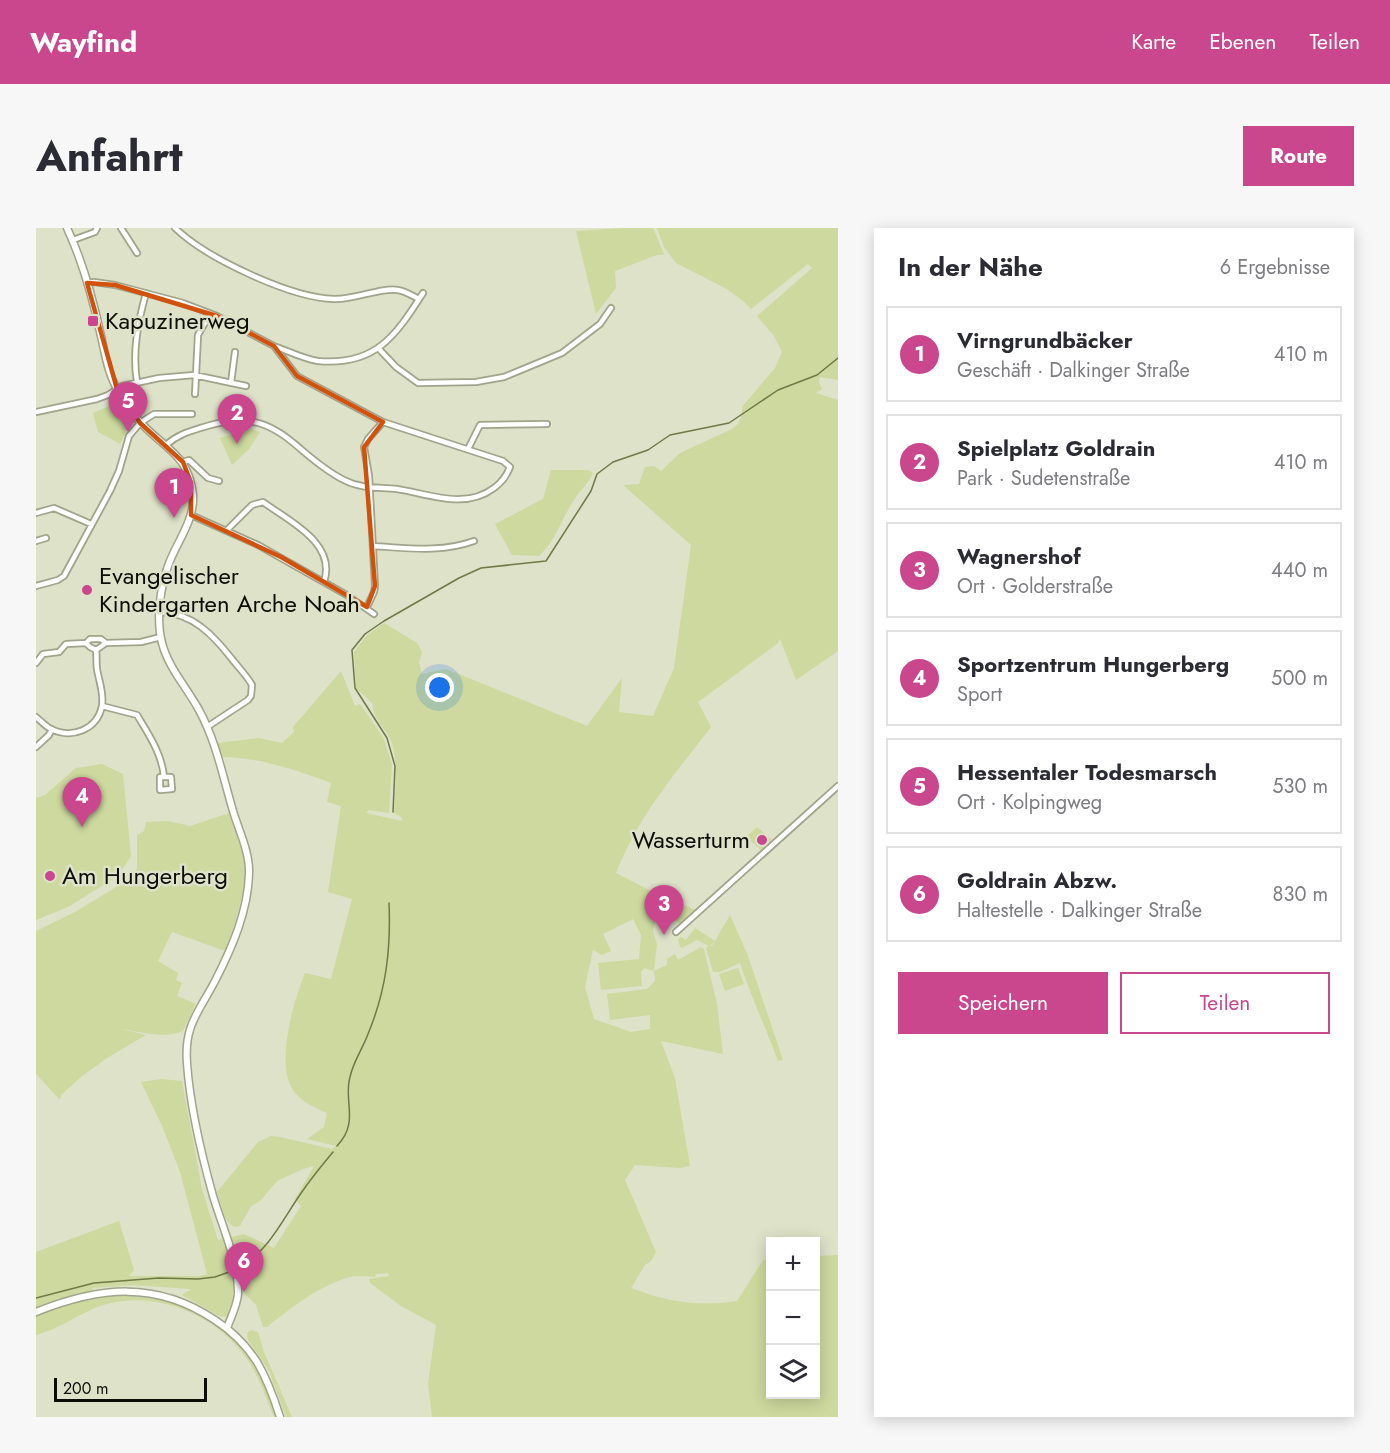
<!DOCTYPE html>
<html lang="de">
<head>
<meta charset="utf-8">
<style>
	:root { --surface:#fff; --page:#f7f7f7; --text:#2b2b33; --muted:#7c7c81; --line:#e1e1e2; --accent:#ca478d }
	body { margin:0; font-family:Jost,sans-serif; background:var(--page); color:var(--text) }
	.controls { position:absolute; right:18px; bottom:18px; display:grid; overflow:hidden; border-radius:0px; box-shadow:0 3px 15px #0003 }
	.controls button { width:54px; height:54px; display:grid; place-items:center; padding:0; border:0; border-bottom:2px solid var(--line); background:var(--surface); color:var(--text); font:30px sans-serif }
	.scale { position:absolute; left:18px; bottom:15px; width:153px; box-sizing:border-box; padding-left:6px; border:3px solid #0c0d05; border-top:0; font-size:16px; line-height:21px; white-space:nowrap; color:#0c0d05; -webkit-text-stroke:4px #dde2c8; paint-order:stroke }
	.you { position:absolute; left:404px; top:460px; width:21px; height:21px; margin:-15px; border:4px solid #fff; border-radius:50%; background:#1a73e8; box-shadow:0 0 0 9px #1a73e833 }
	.badge { display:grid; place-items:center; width:39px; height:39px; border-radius:50%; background:var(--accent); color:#fff; font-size:20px; font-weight:700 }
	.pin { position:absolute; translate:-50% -50px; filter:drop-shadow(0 2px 3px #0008) }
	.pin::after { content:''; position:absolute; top:32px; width:21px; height:18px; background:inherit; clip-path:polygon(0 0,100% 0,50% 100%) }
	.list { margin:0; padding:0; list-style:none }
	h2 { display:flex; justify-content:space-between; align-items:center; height:78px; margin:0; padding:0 24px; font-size:26px }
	h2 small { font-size:20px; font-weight:400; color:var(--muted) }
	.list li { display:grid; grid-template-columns:39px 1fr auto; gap:18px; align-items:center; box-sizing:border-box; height:96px; margin:0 12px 12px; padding:0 12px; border:2px solid var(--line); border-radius:0px }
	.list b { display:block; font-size:22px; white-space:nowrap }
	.list p { margin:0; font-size:20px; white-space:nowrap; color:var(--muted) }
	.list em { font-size:20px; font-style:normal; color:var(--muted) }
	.actions { display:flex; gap:12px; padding:18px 24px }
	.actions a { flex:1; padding:14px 0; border:2px solid var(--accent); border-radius:0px; text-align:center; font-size:21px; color:var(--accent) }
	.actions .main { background:var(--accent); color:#fff }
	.icon { flex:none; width:33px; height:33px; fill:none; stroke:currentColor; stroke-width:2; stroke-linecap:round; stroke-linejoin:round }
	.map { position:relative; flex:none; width:802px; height:1189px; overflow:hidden; border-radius:0px }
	header { display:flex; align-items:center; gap:36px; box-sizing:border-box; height:84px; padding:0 30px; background:var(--accent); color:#fff }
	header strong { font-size:28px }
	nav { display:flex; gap:33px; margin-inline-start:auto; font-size:21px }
	.intro { display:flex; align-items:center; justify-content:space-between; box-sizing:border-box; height:144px; padding:0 36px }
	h1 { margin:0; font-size:42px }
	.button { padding:15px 27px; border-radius:0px; background:var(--accent); color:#fff; font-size:21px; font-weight:700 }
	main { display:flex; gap:36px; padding:0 36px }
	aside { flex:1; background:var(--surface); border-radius:0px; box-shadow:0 3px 15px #0003 }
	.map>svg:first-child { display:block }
	.green { fill:#cdd99e; fill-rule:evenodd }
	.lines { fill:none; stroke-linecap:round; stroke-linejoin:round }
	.stream { stroke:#6f7847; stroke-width:1.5 }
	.minor-casing { stroke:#9fa48b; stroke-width:8 }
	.tertiary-casing { stroke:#9fa48b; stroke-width:9 }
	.minor { stroke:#fff; stroke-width:4.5 }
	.tertiary { stroke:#fff; stroke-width:6 }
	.marked { fill:none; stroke:#d2510b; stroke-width:4.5; stroke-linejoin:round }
	.poi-dot { fill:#ca478d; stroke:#dde2c8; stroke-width:2 }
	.labels { text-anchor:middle; stroke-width:5; stroke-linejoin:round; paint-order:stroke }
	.poi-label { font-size:24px; fill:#0c0d05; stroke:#dde2c8; text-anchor:start }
</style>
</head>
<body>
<header>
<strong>Wayfind</strong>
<nav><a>Karte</a><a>Ebenen</a><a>Teilen</a></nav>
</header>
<div class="intro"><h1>Anfahrt</h1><a class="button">Route</a></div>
<main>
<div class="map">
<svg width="802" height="1189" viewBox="0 0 802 1189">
	<rect width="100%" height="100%" fill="#dde2c8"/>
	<path class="green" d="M587 0H617L628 26 618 28 579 43 580 60 560 86 540 3Z
		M621 0H802V152L784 149 783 154 786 161 780 165 802 172V423L760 452 744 411 741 416 662 474 675 499C638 547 603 587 580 645L631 671 663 683 646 698 638 691 620 690 617 703 621 716 618 743 631 737V731L639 726 642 732 665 719 668 721 681 776 687 826 625 813 639 850 654 938 644 940 599 937 589 952 620 1024 615 1033 609 1037 595 1060C632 1074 662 1079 701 1073L727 1032 734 1031V1166H780V1028L802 1027V1189H396L392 1156 400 1097 365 1078 334 1055 333 1051 353 1048 352 1045 340 1046 339 1049C330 1049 320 1047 311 1050 284 1057 252 1082 231 1099H227L220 1077 207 1064 205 1051 197 1050C198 1064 199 1078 190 1089L183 1088 146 1067 155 1061 96 1057 56 1060 60 1069C71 1068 82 1066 92 1066 140 1065 192 1093 217 1134 227 1151 234 1170 241 1189H238C230 1170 223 1148 211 1131 181 1087 119 1061 67 1077 43 1085 24 1101 0 1107V1024L83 993 98 1042 93 1048H163L171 1046 144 944 127 900 105 854 125 851 146 853 166 961 182 1012 208 1006 238 1020 265 978 259 971 278 938 267 941 241 953 224 973 215 978 204 998 198 999 193 995 189 989 181 964 222 914 235 908 244 909 296 921 300 918 271 911 288 899 291 885C278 879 265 874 257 862 239 836 258 772 269 745L295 751 316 671 292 664 305 578 291 574 295 555C261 542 222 529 185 529L181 515 223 510 246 515 258 504 257 499 305 443 319 478 324 476 347 509 356 536 353 585 333 582 330 585 366 593V590L358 585C359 563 362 540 357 518 353 503 336 492 337 476L320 460 318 424 330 408 348 395 381 415 386 424 383 434 386 446 410 441 551 498 586 450 583 484 617 488 638 440 655 317 587 257 603 256 609 239 618 238 625 243 644 225 696 201 702 196 706 187V179L739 140 746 124 738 108 721 88 776 40 772 36 715 81 707 73 691 61 640 35 628 19ZM597 691 605 707 603 731 562 735 565 762 606 758 605 744 608 740 618 743 619 753 611 761 571 766 574 792 614 787V801L595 804 558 791 549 759 557 722 566 727 575 723 567 706Z
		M73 178 94 196 84 216 62 204 57 185Z
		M215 201 224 204 213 221 196 237 184 210Z
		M515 242H552L557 245C552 256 544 262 538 272 524 293 522 309 503 328L476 327 459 296 507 271Z
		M66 536 87 546 95 628 82 648 32 679 0 692V570L9 567 40 540Z
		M193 585C198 601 208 625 209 640 209 669 198 697 189 723L136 704 122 733 142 745 140 752 146 755 141 768 160 776 147 803C127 811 106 804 85 801L110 807 71 830 45 849 25 867 24 872 0 846V703L39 684 95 650 101 641V607L108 603 110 594 132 593 154 598Z
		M721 599 736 612 725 622 710 609Z
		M694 687 712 728 747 832 742 833C730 800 715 769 704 735L684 744H677L670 720 673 718 661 712 646 720 644 719 642 711 645 709 650 712 659 700 679 713 674 718H676Z
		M702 740 708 756 689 763 683 746Z
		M215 1102 222 1104 228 1124 256 1189H250L233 1143 212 1112 211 1105Z"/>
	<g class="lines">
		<path class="stream" d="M357 584 359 538 351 510 319 460 316 422 329 406 348 393 423 350 445 340 510 333 555 263 561 246 577 234 612 222 634 207 693 195 742 162 781 147 802 130
			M301 918C324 894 307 873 314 849 317 834 327 820 332 806 350 763 355 722 353 675
			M203 1039C234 1023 248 988 268 961 277 948 287 936 297 924
			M0 1070 58 1055 123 1050 162 1051 179 1049 193 1044"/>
		<defs>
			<path id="minor" d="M85 0 101 25
				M139 0C170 30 255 70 298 71 318 72 345 59 362 62 369 63 377 68 383 71
				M37 12 59 4 61 0
				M51 55 58 54 79 57 147 75 181 88 238 118 261 148 347 194 467 233 474 239C471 247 465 255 458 260 429 282 393 266 361 261 343 259 325 261 308 252 256 226 243 176 171 198 155 203 142 206 130 217
				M238 118C252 123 268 131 282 133 339 138 359 109 387 65
				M343 121 360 139 382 155 440 154 468 149 526 125 564 96 575 80
				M101 154C96 124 102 94 110 65
				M195 155 199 124
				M159 166 162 107 170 93
				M0 184 61 171 72 167 86 158 123 150 158 147 210 158
				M432 221 444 197 511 196
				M147 234 153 232 172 250 183 253
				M0 285 18 280 55 296
				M155 287 222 317 309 366 338 386
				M191 302 216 277 227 274C253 293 301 315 288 354
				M0 313 10 310
				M337 318C373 320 404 325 438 313
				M0 358 22 352 28 348 74 263 83 243 93 208 99 201 104 195 118 186H156
				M331 379 338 364 339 358 333 248 328 219 332 211 347 194
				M124 384C157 385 177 407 196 431 203 440 211 448 216 457L215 468 212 472 171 499
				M70 415 60 422 54 419 50 415 54 411H65L70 415 105 414 125 409
				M0 435 7 426 23 424 30 416 50 415
				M66 478 101 487C113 507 126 526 128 549
				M0 489C5 493 9 498 15 501 36 511 61 502 66 478 68 464 63 454 61 441 60 435 61 428 60 422
				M0 519 13 507 16 501
				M124 549H135L136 561 124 562Z
				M640 704 802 558"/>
			<path id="tertiary" d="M31 0C47 34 57 71 65 108 69 125 71 142 80 159 86 172 97 187 107 197 131 222 153 228 157 267 159 292 140 315 132 338 124 360 120 392 126 415 132 439 151 460 163 482 180 513 187 549 197 583 203 603 214 625 213 646 212 683 196 720 179 753 163 784 148 797 151 835 154 880 165 925 177 968 186 998 203 1035 202 1066 201 1078 195 1089 191 1100
				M0 1084C63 1059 120 1052 179 1092 196 1103 210 1117 221 1134 231 1151 238 1170 244 1189"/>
		</defs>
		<use href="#minor" class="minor-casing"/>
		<use href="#tertiary" class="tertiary-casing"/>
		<use href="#minor" class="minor"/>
		<use href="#tertiary" class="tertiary"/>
	</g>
	<path class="marked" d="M51 55 79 57 181 88 238 118 261 148 347 194 328 219 339 358 331 379 245 329 155 287V255L147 234 104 195 81 161Z"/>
	<g class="poi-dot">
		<rect x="51" y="87" width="12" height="12" rx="3"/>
		<circle cx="51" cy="362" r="6"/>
		<circle cx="726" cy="612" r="6"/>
		<circle cx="14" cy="648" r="6"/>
	</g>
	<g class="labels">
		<g class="poi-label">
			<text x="69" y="101">Kapuzinerweg</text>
			<text x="63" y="356">Evangelischer<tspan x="63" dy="28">Kindergarten Arche Noah</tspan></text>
			<text x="714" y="620" text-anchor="end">Wasserturm</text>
			<text x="26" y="656">Am Hungerberg</text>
		</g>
	</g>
</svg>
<div class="controls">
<button>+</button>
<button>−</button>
<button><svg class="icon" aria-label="layers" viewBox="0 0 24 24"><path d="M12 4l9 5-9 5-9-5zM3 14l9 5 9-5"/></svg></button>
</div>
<div class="scale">200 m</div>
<div class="you"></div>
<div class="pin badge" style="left:138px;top:290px">1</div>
<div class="pin badge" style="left:201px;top:216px">2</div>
<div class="pin badge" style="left:628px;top:707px">3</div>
<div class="pin badge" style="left:46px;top:599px">4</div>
<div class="pin badge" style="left:92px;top:204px">5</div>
<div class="pin badge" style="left:208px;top:1064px">6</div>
</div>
<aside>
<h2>In der Nähe<small>6 Ergebnisse</small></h2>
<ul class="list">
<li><span class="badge">1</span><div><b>Virngrundbäcker</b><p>Geschäft · Dalkinger Straße</p></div><em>410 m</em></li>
<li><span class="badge">2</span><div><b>Spielplatz Goldrain</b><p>Park · Sudetenstraße</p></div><em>410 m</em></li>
<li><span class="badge">3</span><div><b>Wagnershof</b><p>Ort · Golderstraße</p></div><em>440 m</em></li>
<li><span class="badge">4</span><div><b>Sportzentrum Hungerberg</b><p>Sport</p></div><em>500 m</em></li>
<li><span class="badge">5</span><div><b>Hessentaler Todesmarsch</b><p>Ort · Kolpingweg</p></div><em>530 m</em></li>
<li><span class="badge">6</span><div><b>Goldrain Abzw.</b><p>Haltestelle · Dalkinger Straße</p></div><em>830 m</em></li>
</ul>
<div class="actions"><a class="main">Speichern</a><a>Teilen</a></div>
</aside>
</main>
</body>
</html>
